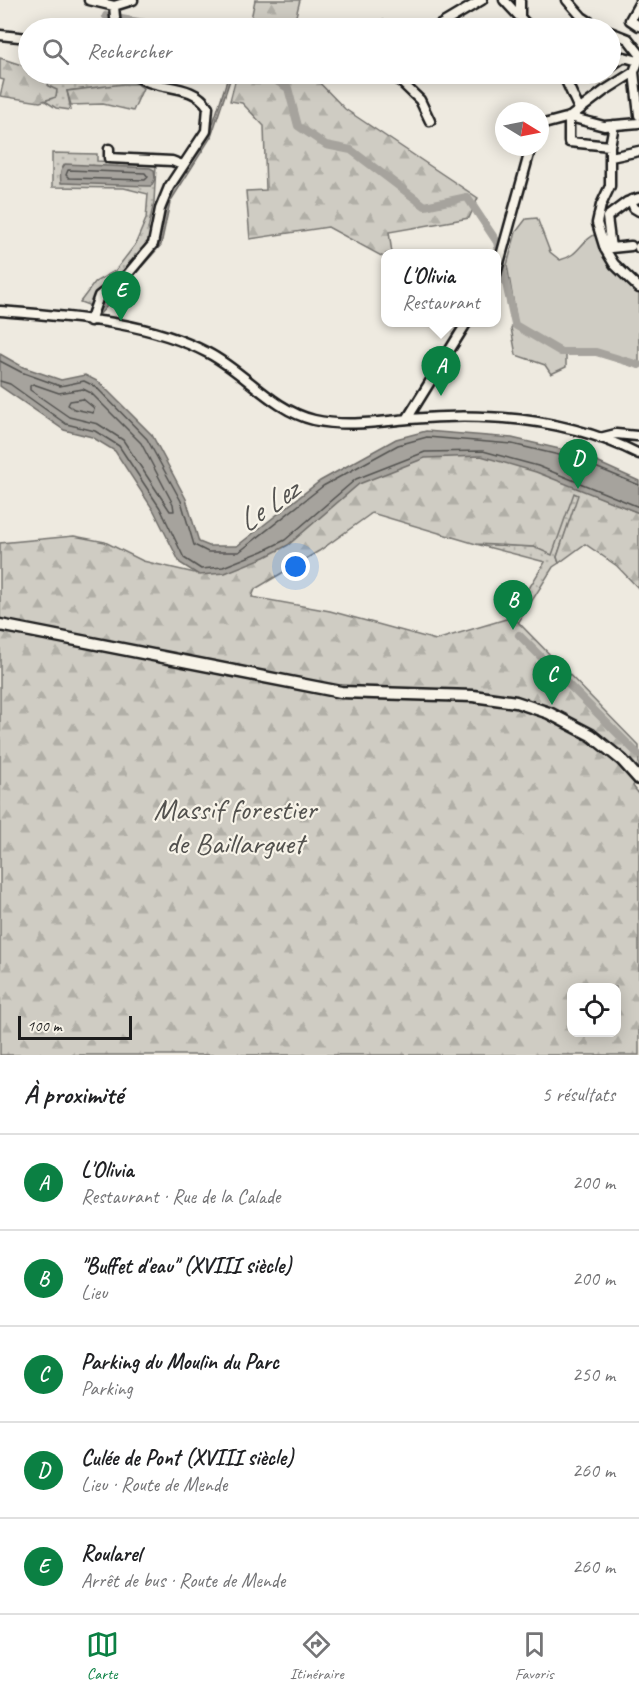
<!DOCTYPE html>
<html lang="fr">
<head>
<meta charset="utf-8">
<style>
	:root { --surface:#fff; --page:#f6f6f6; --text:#202124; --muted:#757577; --line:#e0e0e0; --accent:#0b8043 }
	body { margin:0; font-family:Caveat,sans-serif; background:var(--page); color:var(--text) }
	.controls { position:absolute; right:18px; bottom:18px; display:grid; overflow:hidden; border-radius:12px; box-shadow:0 3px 15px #0003 }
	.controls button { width:54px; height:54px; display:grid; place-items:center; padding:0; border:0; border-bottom:2px solid var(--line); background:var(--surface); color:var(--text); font:30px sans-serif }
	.compass { position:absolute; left:495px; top:102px; width:54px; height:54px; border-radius:50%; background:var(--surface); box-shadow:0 3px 15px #0003; rotate:100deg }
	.scale { position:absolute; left:18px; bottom:15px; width:114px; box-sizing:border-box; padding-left:6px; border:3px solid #1c1c1c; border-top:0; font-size:16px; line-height:21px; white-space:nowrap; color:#1c1c1c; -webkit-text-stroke:4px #f7f3e8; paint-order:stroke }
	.you { position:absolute; left:296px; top:567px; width:21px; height:21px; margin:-15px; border:4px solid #fff; border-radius:50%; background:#1a73e8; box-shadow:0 0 0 9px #1a73e833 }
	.badge { display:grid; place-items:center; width:39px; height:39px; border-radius:50%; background:var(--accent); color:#fff; font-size:20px; font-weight:700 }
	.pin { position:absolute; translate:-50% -50px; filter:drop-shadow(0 2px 3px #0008) }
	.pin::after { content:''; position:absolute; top:32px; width:21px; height:18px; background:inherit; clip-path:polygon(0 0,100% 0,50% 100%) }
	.popup { position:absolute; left:381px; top:249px; width:120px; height:78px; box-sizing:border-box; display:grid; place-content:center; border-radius:12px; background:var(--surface); filter:drop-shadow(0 2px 4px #0005); font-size:20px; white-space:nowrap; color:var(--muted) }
	.popup b { font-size:22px; color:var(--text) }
	.popup::after { content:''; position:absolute; left:50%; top:100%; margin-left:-12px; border:12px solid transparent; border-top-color:var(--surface) }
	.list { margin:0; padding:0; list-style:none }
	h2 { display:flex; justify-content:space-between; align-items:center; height:78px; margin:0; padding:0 24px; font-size:26px }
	h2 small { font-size:20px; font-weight:400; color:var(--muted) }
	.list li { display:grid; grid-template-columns:39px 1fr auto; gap:18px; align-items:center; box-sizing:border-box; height:96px; padding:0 24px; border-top:2px solid var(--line) }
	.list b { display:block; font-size:22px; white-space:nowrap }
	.list p { margin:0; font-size:20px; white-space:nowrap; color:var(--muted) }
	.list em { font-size:20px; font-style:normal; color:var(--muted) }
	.icon { flex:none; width:33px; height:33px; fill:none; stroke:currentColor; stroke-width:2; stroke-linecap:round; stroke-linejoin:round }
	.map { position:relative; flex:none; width:639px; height:1055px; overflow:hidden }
	.search { position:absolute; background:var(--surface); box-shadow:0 3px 15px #0003; left:18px; right:18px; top:18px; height:66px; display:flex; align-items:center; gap:15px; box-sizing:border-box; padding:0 21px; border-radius:33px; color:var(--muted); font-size:22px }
	.sheet { height:558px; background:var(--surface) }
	nav { display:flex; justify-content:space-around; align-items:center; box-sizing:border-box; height:84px; border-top:2px solid var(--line); background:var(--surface); font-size:16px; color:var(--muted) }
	nav a { display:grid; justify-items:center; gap:3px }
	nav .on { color:var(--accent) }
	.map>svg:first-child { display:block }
	.grass { fill:url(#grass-dots); stroke:#767470; stroke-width:1.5 }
	.forest { fill:url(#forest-firs); stroke:#767470; stroke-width:1.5; fill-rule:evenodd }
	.park { fill:#cfccc3; stroke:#767470; stroke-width:1.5 }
	.water { fill:#a6a39d; stroke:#6f6d69; stroke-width:1.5 }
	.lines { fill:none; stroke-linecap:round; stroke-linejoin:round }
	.shore { stroke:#535250; stroke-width:1.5 }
	.canal { stroke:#a6a39d; stroke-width:8 }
	.minor-casing { stroke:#1c1c1c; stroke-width:13 }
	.major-casing { stroke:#1c1c1c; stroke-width:15 }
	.minor { stroke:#f7f3e8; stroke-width:8 }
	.major { stroke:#f7f3e8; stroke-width:10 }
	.labels { text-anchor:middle; stroke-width:4.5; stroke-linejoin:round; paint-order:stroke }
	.park-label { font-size:30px; fill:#52514e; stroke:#f7f3e8 }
	.water-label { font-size:32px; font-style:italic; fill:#535250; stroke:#f7f3e8 }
</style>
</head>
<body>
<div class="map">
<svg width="639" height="1055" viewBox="0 0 639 1055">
	<defs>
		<pattern id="grass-dots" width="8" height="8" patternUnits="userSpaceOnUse" patternTransform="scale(1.5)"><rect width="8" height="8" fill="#cfccc3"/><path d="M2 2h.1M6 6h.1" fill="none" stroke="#b1afa7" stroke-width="1.8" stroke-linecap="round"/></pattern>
		<pattern id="forest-firs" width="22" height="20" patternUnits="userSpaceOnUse" patternTransform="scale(1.5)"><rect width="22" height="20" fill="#cfccc3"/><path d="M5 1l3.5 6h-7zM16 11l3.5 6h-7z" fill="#b1afa7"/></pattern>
	</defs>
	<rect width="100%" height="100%" fill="#eeeae0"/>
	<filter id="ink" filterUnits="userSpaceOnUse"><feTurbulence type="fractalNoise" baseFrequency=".0167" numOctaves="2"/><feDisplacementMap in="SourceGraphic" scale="12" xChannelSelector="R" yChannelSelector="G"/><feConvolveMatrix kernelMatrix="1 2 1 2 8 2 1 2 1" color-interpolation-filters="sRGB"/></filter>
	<g filter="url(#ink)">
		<path class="grass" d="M77 74 131 76 137 84 67 91 71 110 56 108 45 101 56 96 48 86 49 80 78 79Z
			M52 153 97 154V161L154 163 156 166 154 202 148 229 152 233C144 268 103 276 91 306L80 302 95 282 115 271 135 245 146 219 148 194 124 188 52 187Z
			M574 493 579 495 557 557 559 563 553 567 515 628 508 623 545 562 476 544 534 547Z"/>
		<path class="forest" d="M255 0H300L293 28H249Z
			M0 58 28 67V74H77L78 80H49L48 86 57 90 56 97 40 102 0 96 4 80 0 79Z
			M237 74H311L345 109 478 198 469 218 389 232 392 253 386 254 385 258 328 227 250 239 246 191 266 190 264 126 242 103 230 101Z
			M123 84H137L143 88 133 111 103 104 71 105 67 91Z
			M435 449 511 460 639 513V589L617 566 585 544 559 563 557 557 578 495 574 493 552 555 534 547 476 544 372 513 319 551 255 589 252 597 330 611 436 640 506 619 517 621 639 746V777L633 786 639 794V1055H0V543L74 536 105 542 143 561 199 574 357 476ZM572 987H616V1032H572Z"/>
		<path class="park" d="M537 218 550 252 560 260C580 255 579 242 596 234 606 259 619 275 639 292V368L594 354H566V367L551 374 545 365 516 355 511 328 516 317 507 265 516 232 526 219Z"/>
		<path class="water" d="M229 74H232L211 137 170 202 161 245 100 314 97 313 101 305 121 287 158 245 163 211 173 187 209 136Z
			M65 164 150 168 154 170 155 179 151 186H147L64 183H61C60 175 60 170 65 164Z
			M0 354 23 367 61 380 85 375 99 382 152 435 186 499 199 542 209 546H237L320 481 396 439 426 431 512 438 577 453 639 481V513L536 472 481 456 425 458 359 484 288 545 265 557 225 573 199 575 180 563 154 511 115 451 92 437 64 430 0 386Z"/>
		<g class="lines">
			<path class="shore" d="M68 170 145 173 148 177 145 180 69 178 66 175Z
				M0 361 21 372 60 386 84 381 96 387 147 439 181 501 194 545 208 552H239L323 486 398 445 427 437 512 444 576 459 639 485
				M0 381 10 384 66 424 95 431 119 446 160 508 184 558 201 569 223 567 263 551 285 540 356 479 425 452 483 451 538 466 639 507
				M33 384 59 393 83 389 91 393 141 443 173 504 174 511H170L123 440 98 424 69 417 30 390V386Z
				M83 399 94 408 93 413 74 409 68 405 70 401Z"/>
			<path class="canal" d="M106 16 108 17
				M121 19 175 28
				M265 74 288 88 298 126 326 145 351 150 425 206 467 197 497 242 515 325 561 352H596L639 365
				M519 635 639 755"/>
			<defs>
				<path id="minor" d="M89 0 114 6
					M504 0 530 28
					M520 0V17
					M567 0 582 17 599 28
					M639 4 630 20 639 26
					M116 28 114 6 133 0
					M380 28 384 26 389 28
					M435 28 482 0
					M610 32 628 39 639 53
					M0 35 28 38
					M639 59 634 72 639 115
					M612 65 624 57 638 61
					M393 74 420 100 430 121
					M563 74 579 109
					M592 78 599 74
					M569 117V142L610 146
					M570 117 604 126 639 123
					M540 125 570 117 604 91 634 72
					M614 125 610 146V186L601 205 597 223 605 249 614 264 639 288
					M109 149V158L172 161 182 165
					M611 157 639 151
					M631 200 634 208 639 211
					M639 247V248
					M611 248 631 246
					M605 249 611 248 607 217 627 202 639 198
					M496 274 531 147
					M0 311C69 317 145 320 208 353 245 372 272 410 314 420 345 427 378 422 409 419 487 412 568 418 639 454
					M90 321 99 296 127 275 153 244 160 209 169 187 206 131 208 107C192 81 155 92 134 74
					M407 419 467 322
					M600 438 616 434 637 436"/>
				<path id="major" d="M0 625 341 692 473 696 516 702 549 713 591 735 622 760 639 779"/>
			</defs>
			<use href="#minor" class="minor-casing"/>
			<use href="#major" class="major-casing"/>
			<use href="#minor" class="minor"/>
			<use href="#major" class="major"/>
		</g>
	</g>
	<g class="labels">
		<g class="park-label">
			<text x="235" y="819">Massif forestier<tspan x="235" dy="34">de Baillarguet</tspan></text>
		</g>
		<g class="water-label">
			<text transform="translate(267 505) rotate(-35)" y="11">Le Lez</text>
		</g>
	</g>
</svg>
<div class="controls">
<button><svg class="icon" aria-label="locate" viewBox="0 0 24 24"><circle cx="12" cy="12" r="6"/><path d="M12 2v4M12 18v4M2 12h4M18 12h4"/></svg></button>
</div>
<svg class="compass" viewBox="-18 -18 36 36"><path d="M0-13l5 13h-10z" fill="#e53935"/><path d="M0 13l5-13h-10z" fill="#757577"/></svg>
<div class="scale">100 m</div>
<div class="you"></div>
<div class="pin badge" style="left:441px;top:396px">A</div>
<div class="popup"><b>L'Olivia</b>Restaurant</div>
<div class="pin badge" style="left:513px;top:630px">B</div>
<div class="pin badge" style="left:552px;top:705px">C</div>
<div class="pin badge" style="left:578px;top:489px">D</div>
<div class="pin badge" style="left:121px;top:321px">E</div>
<div class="search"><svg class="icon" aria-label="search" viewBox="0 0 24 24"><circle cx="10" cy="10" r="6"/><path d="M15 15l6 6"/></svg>Rechercher</div>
</div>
<section class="sheet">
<h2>À proximité<small>5 résultats</small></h2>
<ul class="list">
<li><span class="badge">A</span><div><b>L'Olivia</b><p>Restaurant · Rue de la Calade</p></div><em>200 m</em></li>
<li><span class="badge">B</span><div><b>&quot;Buffet d'eau&quot; (XVIII siècle)</b><p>Lieu</p></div><em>200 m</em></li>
<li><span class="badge">C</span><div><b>Parking du Moulin du Parc</b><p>Parking</p></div><em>250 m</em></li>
<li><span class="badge">D</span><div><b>Culée de Pont (XVIII siècle)</b><p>Lieu · Route de Mende</p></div><em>260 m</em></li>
<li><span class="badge">E</span><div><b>Roularel</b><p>Arrêt de bus · Route de Mende</p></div><em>260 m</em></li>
</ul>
</section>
<nav>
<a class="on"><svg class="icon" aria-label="map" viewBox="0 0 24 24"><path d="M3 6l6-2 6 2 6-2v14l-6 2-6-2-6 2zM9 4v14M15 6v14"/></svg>Carte</a>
<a><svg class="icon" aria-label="directions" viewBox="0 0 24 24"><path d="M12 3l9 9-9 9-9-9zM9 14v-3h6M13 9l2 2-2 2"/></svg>Itinéraire</a>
<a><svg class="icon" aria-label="saved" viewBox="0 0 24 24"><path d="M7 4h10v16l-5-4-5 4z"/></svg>Favoris</a>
</nav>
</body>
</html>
